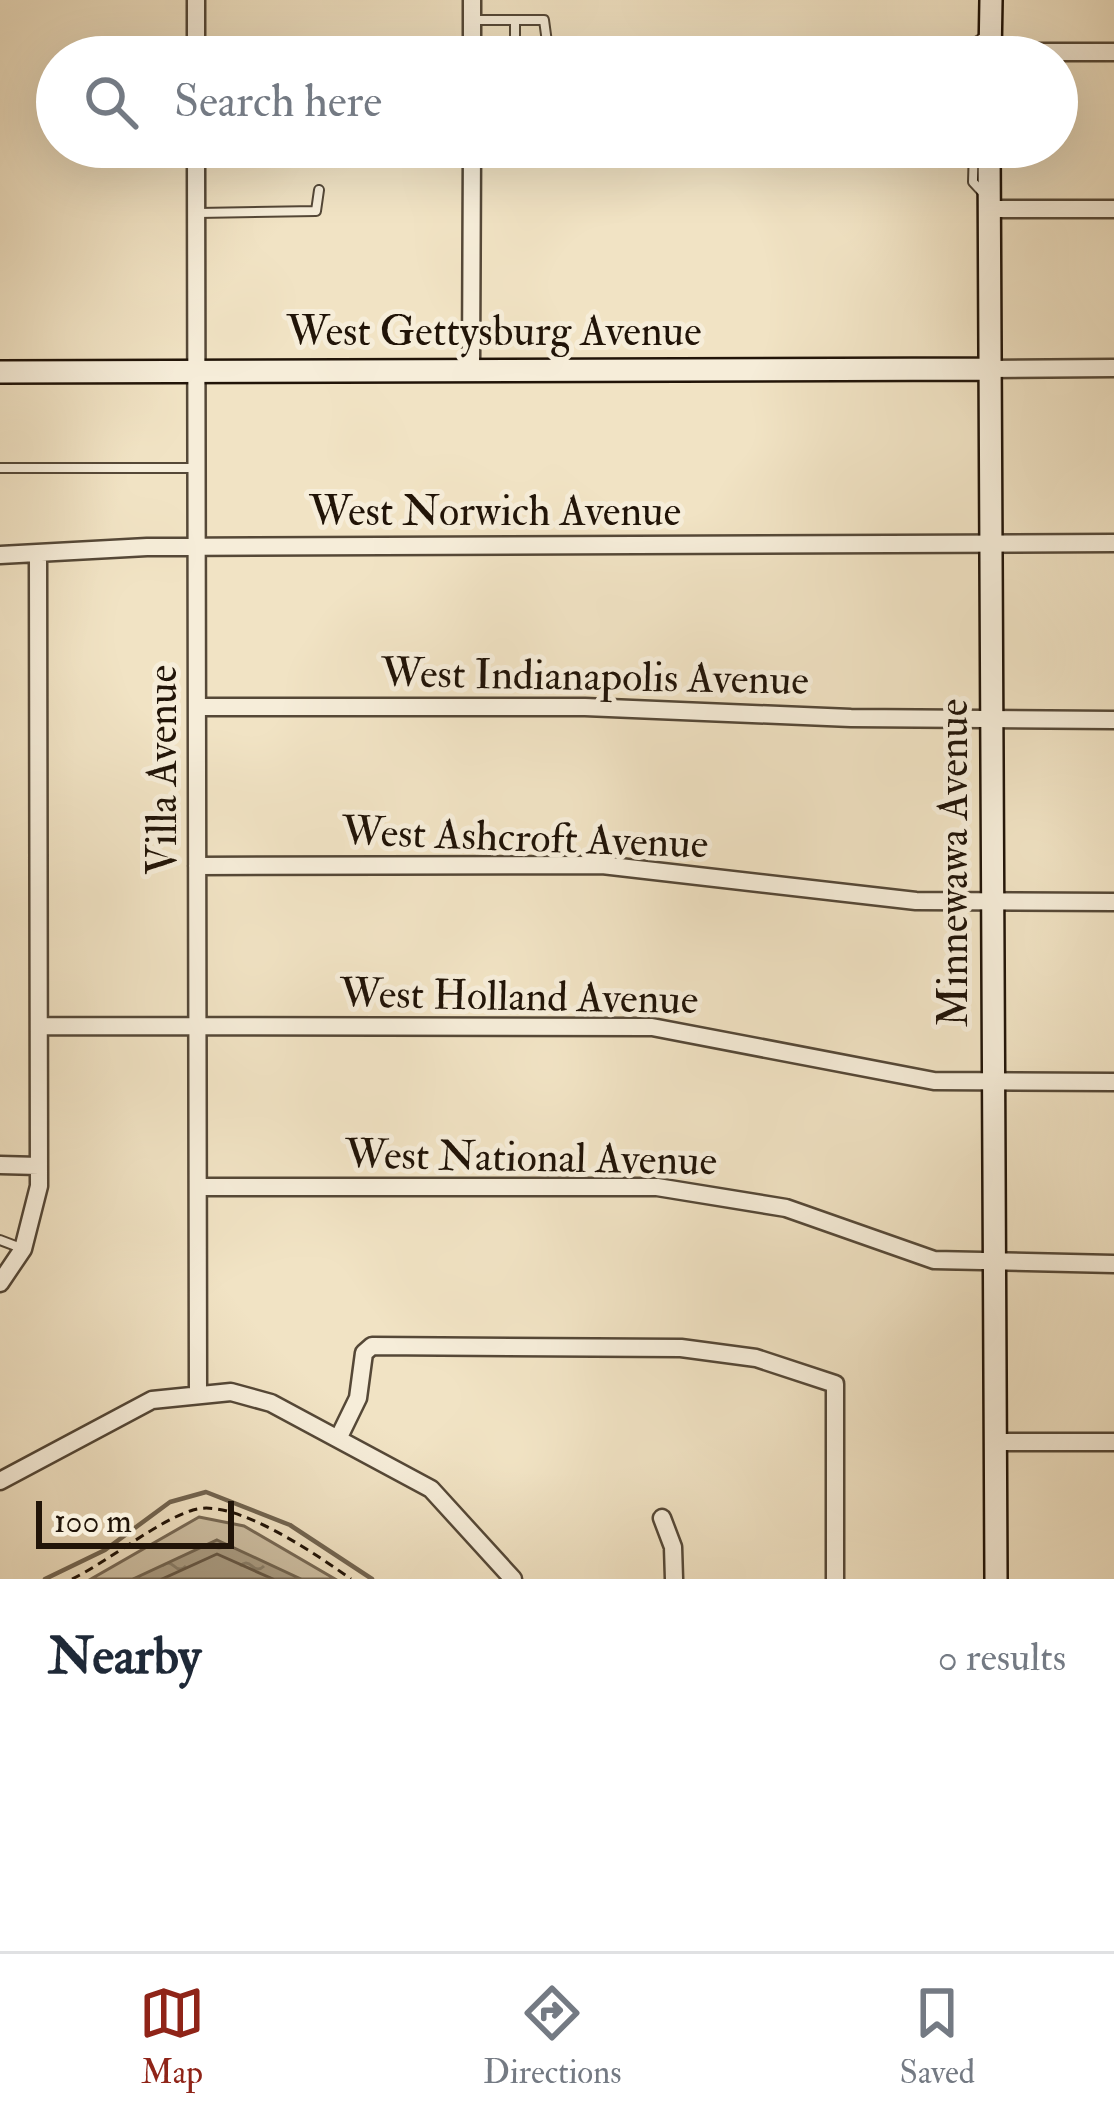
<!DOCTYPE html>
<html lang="en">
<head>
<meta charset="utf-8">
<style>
	:root { --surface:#fff; --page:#f6f6f7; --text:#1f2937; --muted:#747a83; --line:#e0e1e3; --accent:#8f2418 }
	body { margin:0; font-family:"IM FELL Double Pica",serif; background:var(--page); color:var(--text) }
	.scale { position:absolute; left:36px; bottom:30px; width:198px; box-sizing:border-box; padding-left:12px; border:6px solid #211408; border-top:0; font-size:33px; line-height:42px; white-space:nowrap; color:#211408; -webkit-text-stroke:9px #f6edd9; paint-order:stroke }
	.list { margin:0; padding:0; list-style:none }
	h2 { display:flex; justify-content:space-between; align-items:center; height:156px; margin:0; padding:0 48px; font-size:51px }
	h2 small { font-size:39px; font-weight:400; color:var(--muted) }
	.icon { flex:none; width:66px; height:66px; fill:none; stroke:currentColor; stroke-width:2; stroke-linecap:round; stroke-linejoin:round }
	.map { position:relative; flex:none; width:1114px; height:1579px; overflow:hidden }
	.search { position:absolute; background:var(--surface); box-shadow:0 12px 48px #0002; left:36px; right:36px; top:36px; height:132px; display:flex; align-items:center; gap:30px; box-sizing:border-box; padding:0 42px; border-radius:66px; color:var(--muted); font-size:45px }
	.sheet { height:372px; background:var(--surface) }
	nav { display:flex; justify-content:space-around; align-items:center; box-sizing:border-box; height:168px; border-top:3px solid var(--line); background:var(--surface); font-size:33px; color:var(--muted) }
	nav a { display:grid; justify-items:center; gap:6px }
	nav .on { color:var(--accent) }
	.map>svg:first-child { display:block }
	.grass { fill:#cec0a4; stroke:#786a56; stroke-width:3 }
	.water { fill:url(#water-ripples); stroke:#736652; stroke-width:3 }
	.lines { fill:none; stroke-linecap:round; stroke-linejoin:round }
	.shore { stroke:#665846; stroke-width:3 }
	.stream { stroke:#736652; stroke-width:4.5 }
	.lane-casing { stroke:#554837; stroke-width:12 }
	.street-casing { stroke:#554837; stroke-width:21 }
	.secondary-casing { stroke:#211408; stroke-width:26 }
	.path { stroke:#211408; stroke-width:3; stroke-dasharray:9 6; stroke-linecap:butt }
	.lane { stroke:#f6edd9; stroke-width:8 }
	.street { stroke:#f6edd9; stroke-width:16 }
	.secondary { stroke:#f6edd9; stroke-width:21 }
	.labels { text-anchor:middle; stroke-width:10; stroke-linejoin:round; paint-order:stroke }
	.street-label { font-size:42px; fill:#211408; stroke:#f6edd9 }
</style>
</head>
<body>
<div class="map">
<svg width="1114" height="1579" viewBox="0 0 1114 1579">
	<defs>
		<pattern id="water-ripples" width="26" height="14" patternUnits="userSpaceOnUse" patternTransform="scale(3)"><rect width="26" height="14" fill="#aa9d84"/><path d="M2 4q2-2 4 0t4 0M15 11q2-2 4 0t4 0" fill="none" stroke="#8a7f6a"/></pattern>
	</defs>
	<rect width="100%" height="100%" fill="#f1e3c4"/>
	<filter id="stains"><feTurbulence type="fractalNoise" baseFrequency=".00167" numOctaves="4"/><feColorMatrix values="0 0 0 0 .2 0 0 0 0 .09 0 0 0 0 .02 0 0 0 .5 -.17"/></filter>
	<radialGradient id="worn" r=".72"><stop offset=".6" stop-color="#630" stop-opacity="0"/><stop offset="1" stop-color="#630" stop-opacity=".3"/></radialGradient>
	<path class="grass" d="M199 1517 244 1526 335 1579H91Z"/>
	<path class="water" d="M217 1540 301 1579H133Z"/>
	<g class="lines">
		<path class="shore" d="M162 1579 217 1554 273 1579"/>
		<path class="stream" d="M45 1579 105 1550 170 1502 206 1492 290 1525 372 1579"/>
		<defs>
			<path id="lane" d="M474 20H544L549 57
				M515 57V20
				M975 57 976 42 984 37
				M974 147 973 182 985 195
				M198 213 316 211 319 190
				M0 468H196
				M0 1240 21 1248"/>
			<path id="street" d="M990 52H1114
				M196 57V0
				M472 57V0
				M196 147 198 1392
				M988 209H1114
				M471 369 472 147
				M988 369 1114 368
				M0 555 147 547 1114 543
				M197 707H585L851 718 1114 720
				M197 866 602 865 916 901 1114 902
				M40 1026 652 1027 934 1081 1114 1082
				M0 1165 39 1166
				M199 1187H657L786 1208 934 1260 1114 1264
				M0 1283 23 1249 39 1186 38 555
				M339 1437 358 1398 364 1353 372 1346 681 1348 756 1358 835 1384V1579
				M995 1442H1114
				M0 1481 152 1400 231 1392 271 1403 431 1489 513 1579
				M662 1518 673 1547 674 1579"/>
			<path id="secondary" d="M990 57 991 0
				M989 147 996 1579
				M0 372 988 369"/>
		</defs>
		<use href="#lane" class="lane-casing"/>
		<use href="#street" class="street-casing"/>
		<use href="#secondary" class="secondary-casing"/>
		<path class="path" d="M72 1579C109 1561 157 1521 193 1510 234 1497 317 1555 351 1579"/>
		<use href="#lane" class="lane"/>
		<use href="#street" class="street"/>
		<use href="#secondary" class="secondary"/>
	</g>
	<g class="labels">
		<g class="street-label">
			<text x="494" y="345">West Gettysburg Avenue</text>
			<text x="495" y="525">West Norwich Avenue</text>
			<text transform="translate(595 675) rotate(1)" y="15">West Indianapolis Avenue</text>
			<text transform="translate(161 770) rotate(-90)" y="15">Villa Avenue</text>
			<text transform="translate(525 836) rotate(2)" y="15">West Ashcroft Avenue</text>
			<text transform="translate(952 863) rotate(-90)" y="15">Minnewawa Avenue</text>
			<text transform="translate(519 995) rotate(1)" y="15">West Holland Avenue</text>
			<text transform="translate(531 1156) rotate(1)" y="15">West National Avenue</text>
		</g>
	</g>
	<rect width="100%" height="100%" filter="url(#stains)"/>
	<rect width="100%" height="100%" fill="url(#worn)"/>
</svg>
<div class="scale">100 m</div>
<div class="search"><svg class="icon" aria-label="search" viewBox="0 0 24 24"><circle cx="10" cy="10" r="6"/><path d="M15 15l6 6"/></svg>Search here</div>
</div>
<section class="sheet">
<h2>Nearby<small>0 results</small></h2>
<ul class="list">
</ul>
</section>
<nav>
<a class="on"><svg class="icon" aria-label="map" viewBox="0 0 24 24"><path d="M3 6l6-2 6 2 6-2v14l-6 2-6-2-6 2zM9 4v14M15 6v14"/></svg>Map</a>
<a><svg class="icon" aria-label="directions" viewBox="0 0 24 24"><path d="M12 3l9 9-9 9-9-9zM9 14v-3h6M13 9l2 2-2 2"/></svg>Directions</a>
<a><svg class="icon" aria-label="saved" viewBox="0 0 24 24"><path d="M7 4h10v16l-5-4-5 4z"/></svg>Saved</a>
</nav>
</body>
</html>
